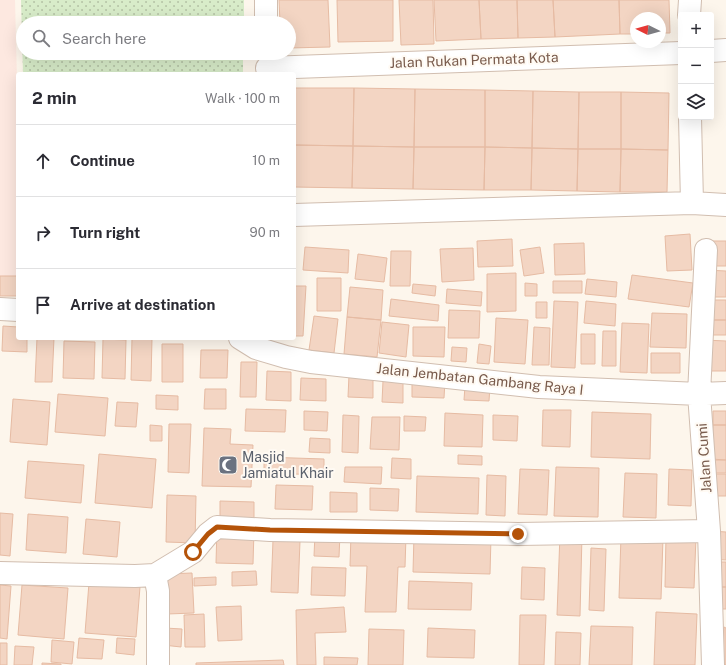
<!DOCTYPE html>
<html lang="en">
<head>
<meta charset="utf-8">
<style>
	:root { --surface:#fff; --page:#f7f7f7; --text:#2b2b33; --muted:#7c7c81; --line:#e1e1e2 }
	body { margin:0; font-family:"Public Sans",sans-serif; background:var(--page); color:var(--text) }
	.controls { position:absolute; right:12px; top:12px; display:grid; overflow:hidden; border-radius:4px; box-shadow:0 4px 16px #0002 }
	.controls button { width:36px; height:36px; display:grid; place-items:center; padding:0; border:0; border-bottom:1px solid var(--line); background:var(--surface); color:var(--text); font:20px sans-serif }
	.compass { position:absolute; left:630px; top:12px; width:36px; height:36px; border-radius:50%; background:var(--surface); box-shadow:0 4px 16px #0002; rotate:275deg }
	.stop { position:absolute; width:12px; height:12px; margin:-9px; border:3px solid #b45309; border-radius:50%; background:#fff }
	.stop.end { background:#b45309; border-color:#fff; box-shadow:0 1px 4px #0008 }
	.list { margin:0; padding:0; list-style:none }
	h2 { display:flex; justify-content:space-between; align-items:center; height:52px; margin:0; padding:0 16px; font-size:17px }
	h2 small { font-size:13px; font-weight:400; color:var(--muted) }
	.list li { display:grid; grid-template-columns:26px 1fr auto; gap:12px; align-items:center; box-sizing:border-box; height:72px; padding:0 16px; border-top:1px solid var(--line) }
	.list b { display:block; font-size:15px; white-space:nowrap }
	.list em { font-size:13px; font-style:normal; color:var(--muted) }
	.icon { flex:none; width:22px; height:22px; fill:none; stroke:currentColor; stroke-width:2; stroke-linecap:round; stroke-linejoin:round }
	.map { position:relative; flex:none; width:726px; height:665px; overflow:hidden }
	.search { position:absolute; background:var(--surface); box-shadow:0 4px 16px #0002; left:16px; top:16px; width:280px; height:44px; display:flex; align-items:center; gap:10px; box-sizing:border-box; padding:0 14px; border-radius:22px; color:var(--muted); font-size:15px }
	.panel { position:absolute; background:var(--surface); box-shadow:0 4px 16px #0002; left:16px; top:72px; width:280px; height:268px; border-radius:4px }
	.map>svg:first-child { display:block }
	.commercial { fill:#fde8e0 }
	.grass { fill:url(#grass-dots) }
	.building { fill:#f3d5c3; stroke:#e6bba3 }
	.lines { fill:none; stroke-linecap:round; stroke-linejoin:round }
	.minor-casing { stroke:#d1beb0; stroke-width:24 }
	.minor { stroke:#fff; stroke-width:22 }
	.route { stroke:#b45309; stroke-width:5 }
	.labels { text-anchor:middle; stroke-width:4; stroke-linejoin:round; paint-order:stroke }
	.street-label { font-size:14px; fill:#7a5c4d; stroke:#fffaf3 }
	.worship-label { font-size:14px; fill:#5b616d; stroke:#fffaf3; text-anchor:start }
</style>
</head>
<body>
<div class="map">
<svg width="726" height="665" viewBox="0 0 726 665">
	<defs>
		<pattern id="grass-dots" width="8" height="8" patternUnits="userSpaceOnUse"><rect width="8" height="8" fill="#d8ecc9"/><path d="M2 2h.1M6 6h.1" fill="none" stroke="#b4c2a5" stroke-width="1.8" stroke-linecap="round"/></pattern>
	</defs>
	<rect width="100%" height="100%" fill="#fdf6ec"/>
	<path class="commercial" d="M0 0H15L18 122V294L0 292Z"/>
	<path class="grass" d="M21 0H244V23H23V53H243V74H23Z"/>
	<path class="building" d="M279 0H328L330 47 289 48V23H280Z
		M337 0H393V41L338 42Z
		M399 0H433L434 44 401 45Z
		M434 0H479L481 39 436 41Z
		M479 0H517L518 38 481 39Z
		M517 0H553L555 37 518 38Z
		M553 0H619L620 34 555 37Z
		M619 0H669L670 33H660V18H636V34H620Z
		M294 88H354L353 146 294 145Z
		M354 88 415 89 414 147 353 146Z
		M415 89 485 90V147H414Z
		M485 90 533 91 532 148 485 147Z
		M533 91 579 92 578 149 532 148Z
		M579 92H621V149H578Z
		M621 92 669 93 668 150 621 149Z
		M294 145 353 146 352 188 294 187Z
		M353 146 414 147 413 189 352 188Z
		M414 147H485L484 190 413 189Z
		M485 147 532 148 531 190H484Z
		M532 148 578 149 577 191 531 190Z
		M578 149H621L620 192 577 191Z
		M621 149 668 150 667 192H620Z
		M690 234 692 270 667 271 665 236Z
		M512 239 513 266 478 267 477 241Z
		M709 241H726V266H709Z
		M584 243 585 274 555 275 554 244Z
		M305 247 349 250 348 273 303 270Z
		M540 247 544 273 524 276 520 250Z
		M473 248 474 280 442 282 440 249Z
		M391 251H411L410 286H390Z
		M358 254 387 258 384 282 355 279Z
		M705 270 726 271V297H705Z
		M516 273V311L487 312V274Z
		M632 275 693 283 689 307 628 299Z
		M0 276H18V296H0Z
		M317 278H341V311H317Z
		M587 279 617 282 616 297 585 294Z
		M553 281H582V293H553Z
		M525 283 537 284V296H525Z
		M413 284 436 286 435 296 412 293Z
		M294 286H306L303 336H294Z
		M350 287 383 290 381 320 347 317Z
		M447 289 482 292 481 306 446 303Z
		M391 299 439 305 438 321 389 316Z
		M704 300H726V320H704Z
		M554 301 578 302 575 368 551 367Z
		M586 301 616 304 615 326 584 323Z
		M536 302H547V318H536Z
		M449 310 480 311 479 338H448Z
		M652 313 687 314 686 348 650 347Z
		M314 316 338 319 334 353 309 350Z
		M347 317 381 320 377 357 344 354Z
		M496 318 528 320 525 364 494 362Z
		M704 320H726V335H703Z
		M382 322 409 325 406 357 379 353Z
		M622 323 649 324 647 373 620 372Z
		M3 326 18 327V338H27V352L2 351Z
		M413 327H445L444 357 413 356Z
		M534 327 550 328 549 365H532Z
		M603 331H616V366H602Z
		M581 334H595V364H581Z
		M37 338H54L52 382H35Z
		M132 338H152L151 381 131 380Z
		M103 339 126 340 125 379 102 378Z
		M704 340 726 341V371H703Z
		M64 341 95 342 94 379 63 378Z
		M162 344H183V382H162Z
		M479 344 491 346 489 364 477 363Z
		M452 347 467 348 466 362 451 361Z
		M201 350H228L227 378H200Z
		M651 353H680V373H651Z
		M241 362H257L256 397H240Z
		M267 371 291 372V401L266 400Z
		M349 375 373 376V398L348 397Z
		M301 378 326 379V401L300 400Z
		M412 380 445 381 444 398 412 397Z
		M383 381 403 382V403L382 402Z
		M465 386H490L489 401 464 400Z
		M205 389H226V409H204Z
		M58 394 108 398 105 436 55 432Z
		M156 395 178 396V410L156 409Z
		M13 399 50 402 47 445 10 442Z
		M117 402 138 403 136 427 115 426Z
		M246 409 286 410 285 432 245 431Z
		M543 410H571L570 447 542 446Z
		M304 411 328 412 327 431 304 430Z
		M713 411H726V425H713Z
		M592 412 651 414 650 459 591 457Z
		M445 413 483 415 482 447 444 446Z
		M343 415 359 416 358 453 342 452Z
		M493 415 518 416 517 441 493 440Z
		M404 416 426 417 425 431H404Z
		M372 417H400L399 450 370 449Z
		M169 424H191L189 473 168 472Z
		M150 425 162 426V441H150Z
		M713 425H726V460L711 459Z
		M204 428 231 429 230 444 253 445 251 487 202 486Z
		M310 438 330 439V453L309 452Z
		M99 454 156 459 152 508 95 503Z
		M458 455 482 456V465L458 464Z
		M264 457 324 459V475L264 473Z
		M392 458 411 459V479L391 478Z
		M711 460H726V473H711Z
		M28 461 84 465 81 503 25 498Z
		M345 467H382L381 484 344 482Z
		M556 467 599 468 598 517 554 516Z
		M520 469 549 470 547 515 518 514Z
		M669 469 692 470 691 506 668 505Z
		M625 473 657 474 656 518 623 517Z
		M711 474H726V496H710Z
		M487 475 506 476 505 516 486 515Z
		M417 476 479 478 478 514 416 512Z
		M276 485 313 486 312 510 275 509Z
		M370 488 399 489 398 511 370 510Z
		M330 492 357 493V512H330Z
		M167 495 196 496 195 543 166 542Z
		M220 501 254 502V525L220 524Z
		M0 513 13 514 10 556 0 555Z
		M28 514 68 517 66 553 26 550Z
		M86 519 120 522 117 557 83 554Z
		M217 528 254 530 253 564 216 563Z
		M711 531 726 532V560L710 559Z
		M315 534H340L339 557 314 556Z
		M351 534 406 536 405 567H398L396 612H365L367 566H350Z
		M560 534 582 535 580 616 557 615Z
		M414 535 491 537 490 574 413 572Z
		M621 536 663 538 661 599 619 598Z
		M666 536 696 537 694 588 665 587Z
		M273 540 300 541 298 593 271 592Z
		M591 548 606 549 604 611 589 610Z
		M719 562H726V587H718Z
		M312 567 346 568 345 596 311 595Z
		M522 567 545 568 544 600 521 599Z
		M256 571 257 585 232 586V572Z
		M192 573 194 613 167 614 166 574Z
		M216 577V585L194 586V578Z
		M409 581 472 583 471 610 408 609Z
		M89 583 140 587 136 637 85 633Z
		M0 585 11 586 7 639 0 638Z
		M22 585 68 588 64 639 18 635Z
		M718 587H726V609H718Z
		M241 606 242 640 218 641 216 607Z
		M344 607 346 632 315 633 316 665H297L296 610Z
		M656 612 697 614 695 665H654Z
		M204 614 205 647H185L184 615Z
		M520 615H546L544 665H519Z
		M591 626 633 627 632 665H589Z
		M724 627 726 628V665H723Z
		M165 628 182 629 181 647 163 645Z
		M428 628 475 630 474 658 427 657Z
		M369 629 404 630 403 665H368Z
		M556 632 581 633 580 665H555Z
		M79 638 104 640 102 659 77 658Z
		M117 638 135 639 134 655 116 653Z
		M52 640 74 642 72 664 51 662Z
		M0 643H7V665H0Z
		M15 646 34 647 32 665H14Z
		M324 657 358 658 357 665H324Z
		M283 660 284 665H196V663Z
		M42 663 61 664V665H42Z"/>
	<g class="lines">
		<defs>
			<path id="minor" d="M266 0V23
				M689 15 690 0
				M711 51 726 50
				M267 68 681 53
				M690 117 692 203
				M294 215 692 203 726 205
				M706 250 699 394 709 531 713 665
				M0 309 18 310
				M240 338 256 348 286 357 311 362 539 387 699 394 726 393
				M0 573 135 576 155 575 193 552 208 534 217 527 270 530 518 534 709 531
				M155 575 158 591V665"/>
		</defs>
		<use href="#minor" class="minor-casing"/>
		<use href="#minor" class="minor"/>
	</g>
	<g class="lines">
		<path class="route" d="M193 552 208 534 217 527 270 530 518 534"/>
	</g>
	<defs>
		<symbol id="mosque-square" viewBox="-11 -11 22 22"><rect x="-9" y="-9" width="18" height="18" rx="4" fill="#6b7280" stroke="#fffaf3"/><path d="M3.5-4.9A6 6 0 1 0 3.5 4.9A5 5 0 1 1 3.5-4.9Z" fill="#fff"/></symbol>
	</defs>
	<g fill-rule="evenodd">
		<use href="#mosque-square" x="217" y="454" width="22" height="22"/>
	</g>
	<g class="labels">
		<g class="street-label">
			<text transform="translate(474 60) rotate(-2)" y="5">Jalan Rukan Permata Kota</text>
			<text transform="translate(480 379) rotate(6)" y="5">Jalan Jembatan Gambang Raya I</text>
			<text transform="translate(704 458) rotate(-94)" y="5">Jalan Cumi</text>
		</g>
		<g class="worship-label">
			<text x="242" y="462">Masjid<tspan x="242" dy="16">Jamiatul Khair</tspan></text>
		</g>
	</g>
</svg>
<div class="controls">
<button>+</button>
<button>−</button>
<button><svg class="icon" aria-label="layers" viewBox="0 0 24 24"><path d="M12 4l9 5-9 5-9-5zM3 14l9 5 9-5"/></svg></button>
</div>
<svg class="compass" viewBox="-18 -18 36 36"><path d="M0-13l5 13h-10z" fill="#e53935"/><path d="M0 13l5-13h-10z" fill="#7c7c81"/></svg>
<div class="stop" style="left:193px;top:552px"></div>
<div class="stop end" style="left:518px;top:534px"></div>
<div class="search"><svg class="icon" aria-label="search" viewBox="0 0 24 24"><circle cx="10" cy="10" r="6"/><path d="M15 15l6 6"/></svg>Search here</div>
<section class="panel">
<h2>2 min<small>Walk · 100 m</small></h2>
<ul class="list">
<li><svg class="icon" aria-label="ahead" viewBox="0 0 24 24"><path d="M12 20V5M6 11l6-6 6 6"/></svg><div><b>Continue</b></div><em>10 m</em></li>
<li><svg class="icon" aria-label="right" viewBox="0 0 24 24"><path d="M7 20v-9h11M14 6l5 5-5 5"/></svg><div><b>Turn right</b></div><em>90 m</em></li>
<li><svg class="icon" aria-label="arrive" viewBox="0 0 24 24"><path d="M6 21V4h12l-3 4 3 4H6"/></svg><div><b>Arrive at destination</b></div></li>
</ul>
</section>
</div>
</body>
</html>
